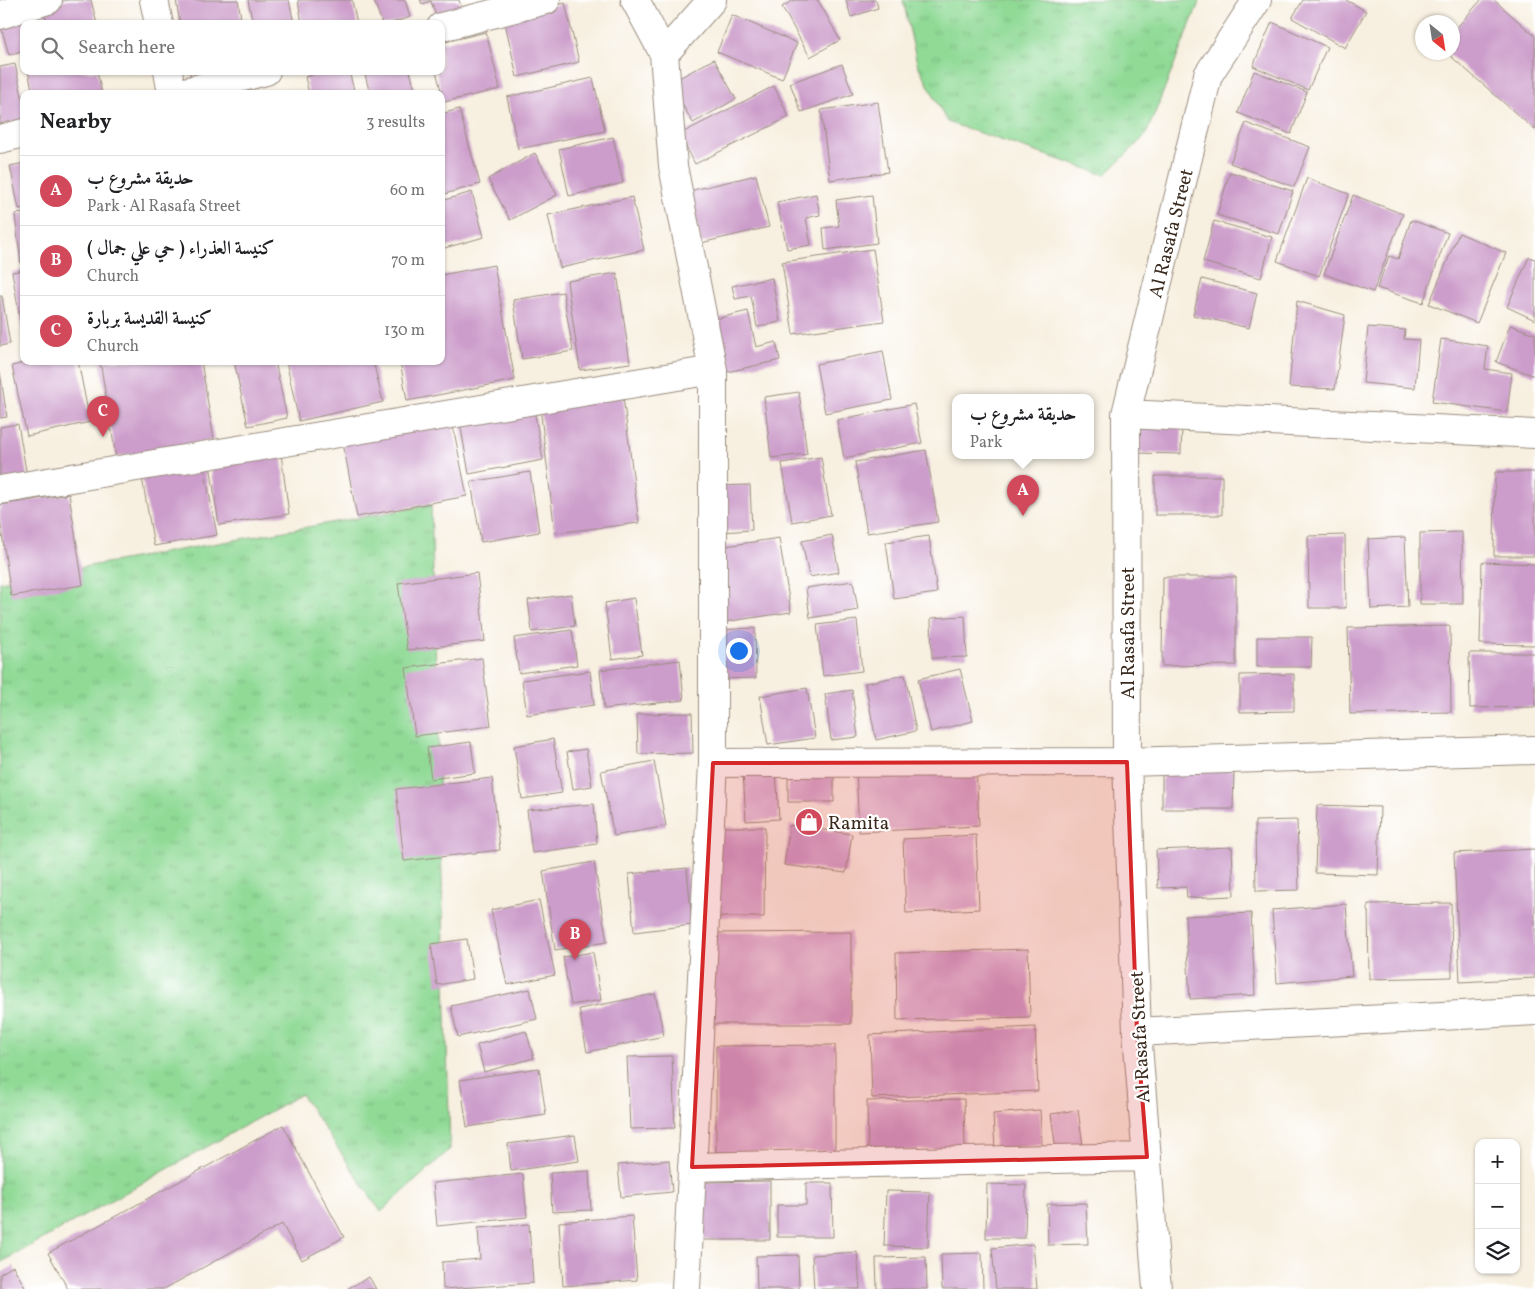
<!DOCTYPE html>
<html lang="en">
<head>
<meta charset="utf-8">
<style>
	:root { --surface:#fff; --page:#f6f6f6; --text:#202124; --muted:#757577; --line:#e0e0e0; --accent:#d1495b }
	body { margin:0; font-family:Vollkorn,Amiri,serif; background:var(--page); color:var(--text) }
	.controls { position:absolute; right:15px; bottom:15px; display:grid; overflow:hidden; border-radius:10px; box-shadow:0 1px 4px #0004 }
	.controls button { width:45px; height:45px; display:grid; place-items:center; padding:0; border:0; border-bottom:1px solid var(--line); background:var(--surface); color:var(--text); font:25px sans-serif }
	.compass { position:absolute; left:1415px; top:15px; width:45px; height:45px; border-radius:50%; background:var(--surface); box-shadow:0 1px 4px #0004; rotate:150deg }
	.you { position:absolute; left:738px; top:650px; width:18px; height:18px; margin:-12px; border:4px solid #fff; border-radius:50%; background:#1a73e8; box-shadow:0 0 0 8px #1a73e833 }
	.badge { display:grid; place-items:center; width:32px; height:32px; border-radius:50%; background:var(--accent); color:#fff; font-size:16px; font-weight:700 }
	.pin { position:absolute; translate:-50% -41px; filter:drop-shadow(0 1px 2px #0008) }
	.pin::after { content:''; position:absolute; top:26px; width:18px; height:15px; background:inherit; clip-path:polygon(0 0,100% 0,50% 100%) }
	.popup { position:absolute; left:952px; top:394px; width:142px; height:65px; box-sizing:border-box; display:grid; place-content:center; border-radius:10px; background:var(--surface); filter:drop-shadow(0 1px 4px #0005); font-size:16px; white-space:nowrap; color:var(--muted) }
	.popup b { font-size:19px; color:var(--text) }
	.popup::after { content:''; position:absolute; left:50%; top:100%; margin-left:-10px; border:10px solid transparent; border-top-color:var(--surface) }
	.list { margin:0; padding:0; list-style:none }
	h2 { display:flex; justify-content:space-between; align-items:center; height:65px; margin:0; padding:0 20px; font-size:21px }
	h2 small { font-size:16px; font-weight:400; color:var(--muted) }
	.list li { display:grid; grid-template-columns:32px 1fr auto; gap:15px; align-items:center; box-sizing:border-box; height:70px; padding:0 20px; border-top:1px solid var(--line) }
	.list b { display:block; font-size:19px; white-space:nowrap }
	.list p { margin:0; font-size:16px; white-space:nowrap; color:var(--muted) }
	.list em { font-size:16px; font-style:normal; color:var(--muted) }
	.icon { flex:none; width:28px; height:28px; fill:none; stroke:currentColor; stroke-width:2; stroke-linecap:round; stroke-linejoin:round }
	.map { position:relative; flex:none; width:1535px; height:1289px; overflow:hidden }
	.search { position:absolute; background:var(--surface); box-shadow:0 1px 4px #0004; left:20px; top:20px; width:425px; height:55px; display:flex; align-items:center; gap:12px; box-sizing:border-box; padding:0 18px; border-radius:10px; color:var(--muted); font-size:19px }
	.panel { position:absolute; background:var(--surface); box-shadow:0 1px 4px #0004; left:20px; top:90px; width:425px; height:275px; border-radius:10px }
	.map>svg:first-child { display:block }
	.park { fill:url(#park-tufts); stroke:#66825a }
	.building { fill:#cc9dcb }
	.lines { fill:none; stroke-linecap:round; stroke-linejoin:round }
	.minor-casing { stroke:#998c7e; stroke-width:30 }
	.minor { stroke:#fff; stroke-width:28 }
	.marked { fill:#d62828; fill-opacity:0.2; stroke:#d62828; stroke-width:4; stroke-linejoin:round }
	.labels { text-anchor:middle; stroke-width:4.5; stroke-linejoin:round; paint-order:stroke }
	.street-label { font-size:19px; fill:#3b2a1e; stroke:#fff }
	.poi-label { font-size:19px; fill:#3b2a1e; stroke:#fff; text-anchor:start }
</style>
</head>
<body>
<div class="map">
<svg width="1535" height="1289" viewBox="0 0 1535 1289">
	<defs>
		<pattern id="park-tufts" width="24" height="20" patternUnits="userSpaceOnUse" patternTransform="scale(1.25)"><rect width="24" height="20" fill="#90da96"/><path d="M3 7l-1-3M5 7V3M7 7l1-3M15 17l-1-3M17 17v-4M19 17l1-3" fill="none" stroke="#7dbb81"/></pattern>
	</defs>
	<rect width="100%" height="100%" fill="#fff"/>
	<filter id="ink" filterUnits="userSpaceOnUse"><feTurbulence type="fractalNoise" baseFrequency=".02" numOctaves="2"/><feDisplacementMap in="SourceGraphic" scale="10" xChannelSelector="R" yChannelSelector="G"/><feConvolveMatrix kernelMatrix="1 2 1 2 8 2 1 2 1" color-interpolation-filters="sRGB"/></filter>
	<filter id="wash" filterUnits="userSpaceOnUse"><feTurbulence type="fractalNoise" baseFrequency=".0096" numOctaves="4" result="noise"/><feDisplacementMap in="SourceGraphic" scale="20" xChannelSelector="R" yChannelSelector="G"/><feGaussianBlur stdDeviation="1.12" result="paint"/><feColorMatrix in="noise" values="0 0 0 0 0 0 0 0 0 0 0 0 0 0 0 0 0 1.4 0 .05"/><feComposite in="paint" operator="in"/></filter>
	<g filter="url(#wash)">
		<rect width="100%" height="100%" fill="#f7efdf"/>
		<path class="park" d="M903 0H1200L1146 135 1105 175 947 122 917 63Z
			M431 505 450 1149 381 1212 301 1094 0 1263V582Z"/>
		<g id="blocks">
			<path class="building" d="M68 0H91L97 24H47L43 6Z
				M176 0H238L242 24H180Z
				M248 0H289L294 24H253Z
				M298 0H352L357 24H302Z
				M374 0H405L410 17 389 24H382Z
				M420 0H459L463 12 437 19 431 1 422 4Z
				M794 0H818L840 40 810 57 782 7Z
				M846 0H876L878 8 851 17Z
				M1303 0H1346L1366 11 1345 48 1292 18Z
				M1481 0H1494L1535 36V130L1446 52H1452V33Z
				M565 3 579 62 517 77 504 18Z
				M33 6 38 24H24V50L9 55 0 23Z
				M732 15 797 43 782 79 717 52Z
				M1272 22 1327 47 1308 90 1253 66Z
				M486 32 500 89 444 102 436 71H441V43Z
				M714 59 736 99 693 123 670 83Z
				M15 64 24 105V120L0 126V67Z
				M842 64 853 94 801 112 790 83Z
				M28 71H97L102 94H33Z
				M190 71H210V72L190 76Z
				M325 71H349L355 94H309L305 77Z
				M364 71H410L416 94H370Z
				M1254 71 1307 92 1291 134 1238 113Z
				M593 78 605 131 518 149 507 97Z
				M774 86 789 117 695 164 680 134Z
				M878 102 888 172 830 180 821 110Z
				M459 109 480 184 441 195V114Z
				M1246 123 1310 147 1294 187 1230 163Z
				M613 137 623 183 569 196 559 149Z
				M535 153 557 195 510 220 488 179Z
				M24 163V208L19 209 10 166Z
				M1230 172 1293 191 1279 234 1217 215Z
				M756 175 769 227 701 243 689 191Z
				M1307 178 1349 194 1319 276 1277 261Z
				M472 192 484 237 441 249V201Z
				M816 194 820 215 806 218 811 245 787 249 777 202Z
				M872 195 877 243 825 250 823 228 839 226 836 200Z
				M1353 195 1403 214 1373 292 1324 274Z
				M632 197 644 250 560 268 548 215Z
				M24 213V264L21 265 15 214Z
				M1411 220 1448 233 1423 303 1377 288 1389 256 1398 259Z
				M1214 221 1272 237 1261 278 1203 262Z
				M1459 233 1506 253 1477 323 1429 304Z
				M873 249 884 321 793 334 782 262Z
				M1529 257 1535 259V320L1507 307Z
				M494 265 515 380 407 401 400 361H441V275Z
				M24 270V337H23L12 272Z
				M617 273 630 363 580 370 567 281Z
				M772 278 780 322 757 327 751 296 735 299 732 286Z
				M1202 279 1257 293 1249 328 1193 315Z
				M563 292 573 351 522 359 513 300Z
				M0 296H2L10 344 0 346Z
				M1297 301 1345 315 1335 389 1289 387Z
				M748 311 756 347 776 342 780 360 723 373 711 320Z
				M1510 325 1535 334V376L1496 362Z
				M1368 327 1405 330 1404 339 1419 340 1415 388 1363 383Z
				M1441 339 1488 346 1485 369 1512 373 1507 412 1432 402Z
				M883 351 892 400 825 413 816 364Z
				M32 361H78L90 422 27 436 12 366Z
				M100 361H201L214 440 116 457Z
				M234 361H275L287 418 248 426Z
				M286 361H373L383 402 299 421Z
				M0 372 7 417 0 418Z
				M799 392 807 454 771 458 764 397Z
				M623 396 639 523 555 533 540 407Z
				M914 404 922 443 844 458 837 420Z
				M534 409 543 460 469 474 460 422Z
				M452 421 467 496 357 517 343 443Z
				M18 424 27 476 0 481V427Z
				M1136 424 1182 425 1181 454 1135 453Z
				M926 450 938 522 867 533 855 462Z
				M281 454 289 514 219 525 210 464Z
				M821 457 831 515 792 522 782 463Z
				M203 461 217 535 154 546 141 472Z
				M530 472 539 532 481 542 471 482Z
				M1495 472H1535V556H1494Z
				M1155 476H1222V515H1155Z
				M750 485 752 530 721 532 718 486Z
				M69 494 83 585 11 596 0 520V505Z
				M1462 532 1463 604H1420V533Z
				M832 535 839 572 809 577 802 541Z
				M1345 535 1346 608H1309L1308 536Z
				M929 536 937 593 894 599 886 542Z
				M1405 537 1408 607 1371 609 1368 539Z
				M779 538 791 612 724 622 713 548Z
				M1482 562 1535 564V645L1480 644Z
				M477 573 485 641 407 650 398 583Z
				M1163 577H1236V665L1162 666Z
				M853 581 858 610 810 618 806 588Z
				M571 594 575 626 532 632 528 600Z
				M634 598 642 655 612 659 605 603Z
				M965 616 967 657 932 658 931 618Z
				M857 620 862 671 823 676 817 625Z
				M1450 626 1451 712 1350 714 1348 628Z
				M755 628 756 678 720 679 718 630Z
				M572 630 577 665 519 673 514 638Z
				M1257 637H1312L1311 667H1257Z
				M1469 653H1535V707L1470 708Z
				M482 658 491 726 415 736 406 668Z
				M680 660 684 700 604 709 600 670Z
				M960 669 973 721 931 732 918 679Z
				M590 671 594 705 527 715 522 680Z
				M1294 674V711L1240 712V675Z
				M905 675 916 731 876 740 865 683Z
				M807 688 815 738 768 745 760 696Z
				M852 690 858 737 831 740 825 694Z
				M692 713 693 753 638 754 637 714Z
				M553 739 562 793 522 799 514 746Z
				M471 742 475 773 431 779 427 748Z
				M586 749 592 786 573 789 567 752Z
				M654 761 666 826 614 836 601 771Z
				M976 764 979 826 859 832 856 769Z
				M788 769H834V802H788Z
				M776 770 779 819 746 821 743 772Z
				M1162 770H1234L1233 809H1162Z
				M492 778 500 850 404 861 396 789Z
				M594 804 597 844 532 853 527 810Z
				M1317 805 1380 807 1378 875 1315 873Z
				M1297 820 1299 890 1256 891 1255 821Z
				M790 825 852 834 846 873 784 865Z
				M717 827H765L764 917H715Z
				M976 835 979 909 906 913 903 839Z
				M1232 847 1234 896 1187 898 1186 887 1158 888 1156 850Z
				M1535 849V978L1460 982 1454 853Z
				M594 862 607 942 555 950 543 871Z
				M687 868 692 925 634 932 629 874Z
				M539 900 555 975 507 985 491 910Z
				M1451 903 1452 977 1369 979 1368 904Z
				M1346 904 1352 976 1277 983 1272 910Z
				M1251 913 1255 995 1190 999 1185 916Z
				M851 932V1024H711V933Z
				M467 939 473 979 437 985 431 944Z
				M1028 949 1030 1017 897 1020 896 953Z
				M593 952 601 1000 571 1005 563 957Z
				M530 989 537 1019 458 1037 451 1006Z
				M655 994 664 1036 587 1052 579 1009Z
				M1035 1027 1038 1091 872 1098 870 1035Z
				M526 1031 534 1058 484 1072 477 1045Z
				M835 1045V1151L716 1152V1046Z
				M672 1056 675 1128 630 1129 627 1057Z
				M539 1068 546 1115 467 1127 460 1080Z
				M964 1099 965 1148 868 1152 867 1101Z
				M1040 1110 1042 1145 995 1149 993 1114Z
				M1078 1110 1083 1146 1056 1150 1051 1114Z
				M283 1125 344 1237 302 1260 282 1224 164 1289H68L48 1253Z
				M575 1135 579 1161 511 1171 508 1144Z
				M669 1160 672 1192 621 1197 618 1165Z
				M589 1171 591 1210 552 1212 550 1173Z
				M523 1174 527 1217 437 1226 433 1183Z
				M770 1181V1240H700V1182Z
				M806 1183H832L833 1237H777V1205H806Z
				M987 1184 1026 1185 1025 1238H986Z
				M886 1191 930 1192 928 1247 884 1246Z
				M1086 1203 1088 1244 1048 1245 1047 1204Z
				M632 1216 637 1280 563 1286 559 1222Z
				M529 1224 533 1283 443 1289 442 1262 480 1259 478 1228Z
				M1033 1244 1037 1289H996L992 1248Z
				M857 1252 860 1289H814L812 1255Z
				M982 1253 983 1289H942L941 1254Z
				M798 1255 799 1289H757L756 1256Z
				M926 1257 927 1289H877L876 1258Z
				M13 1266 26 1289H0V1274Z
				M369 1277 376 1289H347Z"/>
		</g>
	</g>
	<g filter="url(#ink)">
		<use href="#blocks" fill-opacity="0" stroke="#998c7e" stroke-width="1"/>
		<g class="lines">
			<defs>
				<path id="minor" d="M154 0 159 24
					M635 0 664 54 673 166 713 370V763L686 1289
					M0 15 48 0
					M441 27 546 0
					M664 54 712 0
					M168 71 172 94
					M177 94 266 71
					M0 139 24 133
					M1126 414 1535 434
					M0 490 713 370
					M713 763 1127 762 1535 750
					M1137 1032 1535 1011
					M692 1167 1147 1157
					M1157 1289 1137 1032 1127 762 1126 414 1208 75 1257 0"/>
			</defs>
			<use href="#minor" class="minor-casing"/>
			<use href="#minor" class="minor"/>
		</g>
	</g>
	<path class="marked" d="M1127 762 1137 1032 1147 1157 692 1167 713 763Z"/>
	<defs>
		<symbol id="shop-disc" viewBox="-11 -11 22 22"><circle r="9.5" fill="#d1495b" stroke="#fff"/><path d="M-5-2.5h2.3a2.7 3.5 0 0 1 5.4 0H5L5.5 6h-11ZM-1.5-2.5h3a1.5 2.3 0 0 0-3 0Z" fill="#fff"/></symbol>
	</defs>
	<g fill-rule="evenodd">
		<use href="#shop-disc" x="793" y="806" width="32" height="32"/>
	</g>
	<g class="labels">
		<g class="street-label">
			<text transform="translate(1170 233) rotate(-76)" y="7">Al Rasafa Street</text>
			<text transform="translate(1127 633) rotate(-90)" y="7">Al Rasafa Street</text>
			<text transform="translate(1139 1037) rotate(-93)" y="7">Al Rasafa Street</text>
		</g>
		<g class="poi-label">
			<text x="828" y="829">Ramita</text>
		</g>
	</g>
</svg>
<div class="controls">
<button>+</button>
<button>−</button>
<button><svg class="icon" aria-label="layers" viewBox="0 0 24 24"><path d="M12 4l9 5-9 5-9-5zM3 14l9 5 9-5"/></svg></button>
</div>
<svg class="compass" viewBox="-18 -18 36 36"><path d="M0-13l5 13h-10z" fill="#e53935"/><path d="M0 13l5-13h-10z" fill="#757577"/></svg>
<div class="you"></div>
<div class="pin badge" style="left:1023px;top:516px">A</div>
<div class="popup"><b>حديقة مشروع ب</b>Park</div>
<div class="pin badge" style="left:575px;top:960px">B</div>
<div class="pin badge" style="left:103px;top:437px">C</div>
<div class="search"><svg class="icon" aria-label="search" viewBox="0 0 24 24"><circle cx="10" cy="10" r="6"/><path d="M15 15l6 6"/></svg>Search here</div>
<section class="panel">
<h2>Nearby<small>3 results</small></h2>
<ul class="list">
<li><span class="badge">A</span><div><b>حديقة مشروع ب</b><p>Park · Al Rasafa Street</p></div><em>60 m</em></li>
<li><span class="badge">B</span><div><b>كنيسة العذراء ( حي علي جمال )</b><p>Church</p></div><em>70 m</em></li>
<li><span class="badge">C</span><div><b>كنيسة القديسة بربارة</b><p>Church</p></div><em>130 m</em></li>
</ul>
</section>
</div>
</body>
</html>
